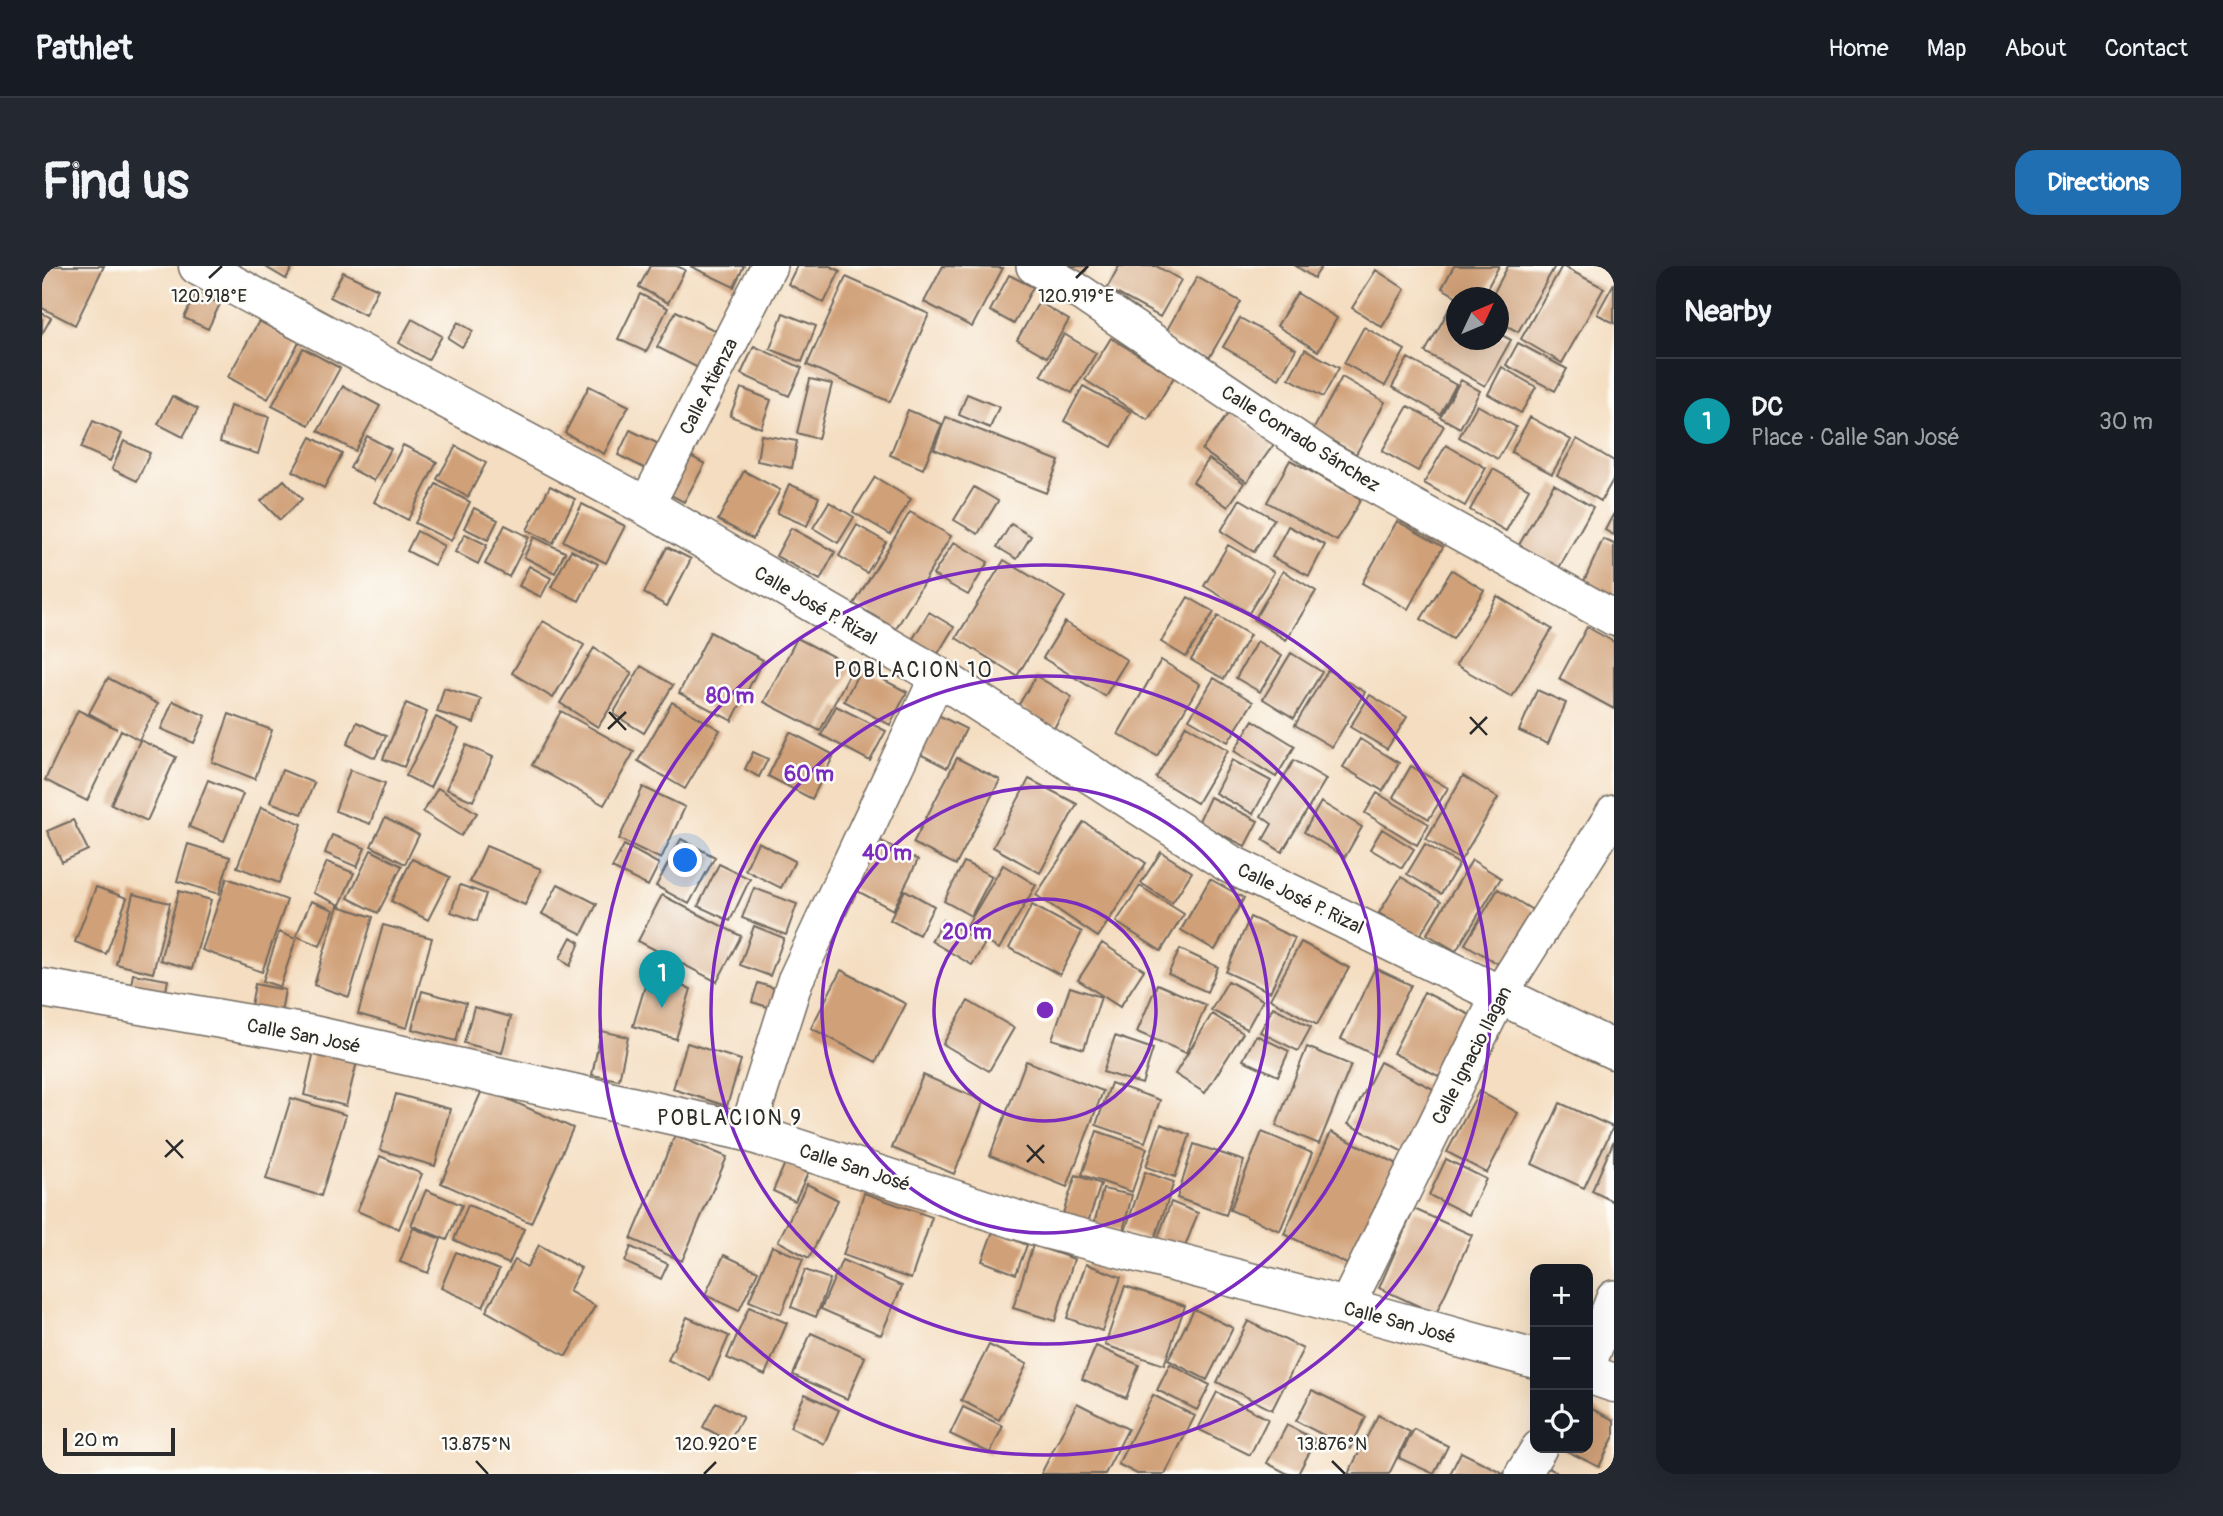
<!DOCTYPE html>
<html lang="en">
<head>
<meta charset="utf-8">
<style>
	:root { --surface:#171b24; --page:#242831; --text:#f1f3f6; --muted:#9ea1a6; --line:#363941; --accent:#1f6fb2 }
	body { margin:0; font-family:Pangolin,sans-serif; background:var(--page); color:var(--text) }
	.controls { position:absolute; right:21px; bottom:21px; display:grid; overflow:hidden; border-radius:14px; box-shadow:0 7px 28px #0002 }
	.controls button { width:63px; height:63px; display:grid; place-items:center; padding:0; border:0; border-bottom:2px solid var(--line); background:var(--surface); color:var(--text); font:35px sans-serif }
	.compass { position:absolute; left:1404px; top:21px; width:63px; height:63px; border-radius:50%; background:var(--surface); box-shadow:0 7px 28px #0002; rotate:46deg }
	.scale { position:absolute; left:21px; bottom:18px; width:112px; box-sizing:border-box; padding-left:7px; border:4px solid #2b2b2b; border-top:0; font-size:19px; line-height:24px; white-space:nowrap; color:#2b2b2b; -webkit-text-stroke:5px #fdfcf7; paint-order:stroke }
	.you { position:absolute; left:644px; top:595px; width:24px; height:24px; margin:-18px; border:5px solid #fff; border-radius:50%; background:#1a73e8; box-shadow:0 0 0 10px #1a73e833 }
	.badge { display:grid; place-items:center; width:46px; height:46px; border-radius:50%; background:var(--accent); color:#fff; font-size:23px; font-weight:700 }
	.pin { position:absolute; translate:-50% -58px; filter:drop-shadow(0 2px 4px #0008) }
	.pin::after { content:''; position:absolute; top:37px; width:24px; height:21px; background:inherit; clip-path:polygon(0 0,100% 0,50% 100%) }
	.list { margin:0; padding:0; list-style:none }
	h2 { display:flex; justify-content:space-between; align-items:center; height:91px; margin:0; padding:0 28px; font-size:30px }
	h2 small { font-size:23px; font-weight:400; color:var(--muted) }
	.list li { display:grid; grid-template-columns:46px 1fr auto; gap:21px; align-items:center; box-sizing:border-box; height:126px; padding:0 28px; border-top:2px solid var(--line) }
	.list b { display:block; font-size:26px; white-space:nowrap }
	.list p { margin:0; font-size:23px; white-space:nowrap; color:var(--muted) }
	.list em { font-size:23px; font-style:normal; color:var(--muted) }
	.icon { flex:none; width:38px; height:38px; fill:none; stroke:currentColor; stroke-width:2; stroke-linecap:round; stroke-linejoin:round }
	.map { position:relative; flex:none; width:1572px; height:1208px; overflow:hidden; border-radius:21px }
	header { display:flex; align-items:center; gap:42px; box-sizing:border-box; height:98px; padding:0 35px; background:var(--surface); border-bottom:2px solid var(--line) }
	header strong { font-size:33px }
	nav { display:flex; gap:38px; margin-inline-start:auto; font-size:24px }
	.intro { display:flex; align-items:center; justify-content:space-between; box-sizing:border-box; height:168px; padding:0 42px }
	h1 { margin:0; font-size:49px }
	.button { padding:18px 32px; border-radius:21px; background:var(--accent); color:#fff; font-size:24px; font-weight:700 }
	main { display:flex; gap:42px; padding:0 42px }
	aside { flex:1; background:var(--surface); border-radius:21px; box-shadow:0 7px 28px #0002 }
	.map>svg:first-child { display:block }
	.building { fill:#d0a078 }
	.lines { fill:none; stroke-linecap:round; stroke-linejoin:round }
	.street-casing { stroke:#71695f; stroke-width:38 }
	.secondary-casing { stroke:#71695f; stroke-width:41 }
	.street { stroke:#fff; stroke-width:35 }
	.secondary { stroke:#fff; stroke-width:38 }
	.ticks { fill:none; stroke:#2b2b2b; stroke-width:2.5 }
	.ring { fill:none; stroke:#7b2cbf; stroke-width:3.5 }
	.labels { text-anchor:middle; stroke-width:5; stroke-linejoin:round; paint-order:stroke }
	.street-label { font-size:19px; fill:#2b2b2b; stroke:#fdfcf7 }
	.neighbourhood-label { font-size:21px; letter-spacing:2px; fill:#2b2b2b; stroke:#fdfcf7 }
	.ticks-label { font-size:18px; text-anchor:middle; fill:#2b2b2b; stroke:#fdfcf7; stroke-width:5; stroke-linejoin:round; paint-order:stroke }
	.centre { fill:#7b2cbf; stroke:#fdfcf7; stroke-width:3.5 }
	.ring-label { font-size:21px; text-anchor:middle; font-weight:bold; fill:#7b2cbf; stroke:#fdfcf7; stroke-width:5; stroke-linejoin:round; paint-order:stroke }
</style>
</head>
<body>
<header>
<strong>Pathlet</strong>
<nav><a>Home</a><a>Map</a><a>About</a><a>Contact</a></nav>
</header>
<div class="intro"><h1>Find us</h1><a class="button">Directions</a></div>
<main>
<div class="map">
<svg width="1572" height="1208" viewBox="0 0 1572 1208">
	<rect width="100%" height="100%" fill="#fdfcf7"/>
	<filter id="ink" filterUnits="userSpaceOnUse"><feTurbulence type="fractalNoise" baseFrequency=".0143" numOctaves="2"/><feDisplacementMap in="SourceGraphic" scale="14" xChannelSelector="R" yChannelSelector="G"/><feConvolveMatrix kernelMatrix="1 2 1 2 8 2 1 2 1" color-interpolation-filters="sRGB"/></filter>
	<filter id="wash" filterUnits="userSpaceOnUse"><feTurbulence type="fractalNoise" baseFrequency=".00686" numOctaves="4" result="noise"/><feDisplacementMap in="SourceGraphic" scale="28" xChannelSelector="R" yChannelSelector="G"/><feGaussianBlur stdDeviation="1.57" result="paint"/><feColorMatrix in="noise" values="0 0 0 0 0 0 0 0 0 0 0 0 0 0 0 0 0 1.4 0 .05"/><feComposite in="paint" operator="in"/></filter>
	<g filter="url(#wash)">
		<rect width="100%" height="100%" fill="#f4ddc0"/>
		<g id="blocks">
			<path class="building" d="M0 0H62L33 59 0 42Z
				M222 0H251L244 13Z
				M608 0H635L643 4 626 37 597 21Z
				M648 0H702L692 21Z
				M755 0H788L798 5 782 37 746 18Z
				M901 0 961 2 930 61 882 36Z
				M1013 0H1046L1039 14Z
				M1077 0H1114L1139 14 1118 51 1065 22Z
				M1254 0H1280L1272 12Z
				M1412 0H1457L1440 32H1417L1400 22Z
				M1466 0H1513L1476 66 1456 55V32H1449Z
				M1520 0 1562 22 1520 97 1479 73Z
				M1334 4 1363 23 1340 61 1310 42Z
				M301 6 336 23 323 49 288 31Z
				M967 9 991 21 972 58 948 45Z
				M804 11 887 48 848 136 765 99Z
				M1155 11 1199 36 1166 94 1122 69Z
				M1572 17V57L1555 48Z
				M154 26 178 38 166 63 142 52Z
				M1255 27 1295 52 1276 85 1235 60Z
				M598 28 626 42 604 86 576 73Z
				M997 36 1027 54 1005 91 975 74Z
				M1409 40 1414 43V74H1456V67L1469 74 1443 120 1383 86Z
				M634 45 676 66 658 103 615 81Z
				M0 47 9 52 0 68Z
				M741 47 774 60 760 96 728 83Z
				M1198 52 1254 83 1237 113 1181 81Z
				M370 53 400 70 386 94 357 77Z
				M217 55 257 76 226 133 186 111Z
				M416 56 431 65 420 81 406 72Z
				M1322 61 1363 84 1343 120 1302 97Z
				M1022 68 1054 87 1030 127 999 109Z
				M1069 72 1132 111 1106 154 1043 114Z
				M1476 77 1525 103 1513 125 1464 99Z
				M712 80 760 102 747 130 699 108Z
				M261 82 298 102 267 159 230 140Z
				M1263 83 1297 102 1281 131 1247 112Z
				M1366 92 1414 119 1398 148 1350 121Z
				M1460 101 1494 121 1479 147 1446 128Z
				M1300 111 1343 136 1314 188 1271 164Z
				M768 113 790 118 776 173 755 167Z
				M1419 114 1438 125 1418 162 1398 151Z
				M301 120 338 140 313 185 276 165Z
				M547 120 587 140 562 188 523 167Z
				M1041 120 1089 146 1070 181 1022 155Z
				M699 122 729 134 719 162 688 150Z
				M925 128 957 141 948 162 917 149Z
				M130 130 156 143 141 171 116 158Z
				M1435 139 1474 161 1456 193 1417 171Z
				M188 140 227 151 216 188 178 176Z
				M1366 140 1402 160 1376 205 1340 185Z
				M866 144 900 158 881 203 848 189Z
				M1188 145 1232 178 1205 216 1160 184Z
				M904 151 1017 195 1004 227 892 183Z
				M1488 151 1529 174 1510 208 1469 186Z
				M51 155 80 168 68 195 39 182Z
				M588 164 625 182 612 207 576 189Z
				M719 169 755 175 750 202 715 195Z
				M325 170 349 183 332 215 308 202Z
				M269 171 300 188 282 222 251 205Z
				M1535 173 1572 195V212L1559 235 1515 209Z
				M82 175 108 187 95 215 70 203Z
				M361 179 395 196 366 254 332 236Z
				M1404 179 1444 202 1423 240 1382 217Z
				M414 180 444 197 426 231 395 213Z
				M643 187 663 198 642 236 623 226Z
				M1167 193 1202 217 1186 241 1151 216Z
				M1248 194 1319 233 1295 275 1225 236Z
				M1451 203 1487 223 1464 265 1428 244Z
				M702 205 738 224 711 273 676 254Z
				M833 211 869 233 848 268 811 246Z
				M242 214 260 233 238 254 219 235Z
				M394 218 428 236 409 275 373 257Z
				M747 218 777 231 765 260 735 247Z
				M1512 218 1551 241 1517 302 1477 279Z
				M508 220 533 233 511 277 485 264Z
				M932 221 956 235 936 268 912 254Z
				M1198 233 1232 253 1212 286 1179 265Z
				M787 236 812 251 796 277 771 262Z
				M540 238 583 260 564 297 521 275Z
				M432 242 456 254 446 274 422 262Z
				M868 246 909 270 854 363 812 338Z
				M1572 247V269L1563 264Z
				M1355 255 1401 281 1366 343 1320 317Z
				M969 258 989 270 975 293 955 281Z
				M463 259 487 271 467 311 443 298Z
				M815 259 844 276 825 307 797 290Z
				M1246 260 1283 279 1267 310 1230 291Z
				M749 262 793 286 778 314 734 290Z
				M375 265 402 280 392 299 365 285Z
				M423 268 445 279 436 298 413 286Z
				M492 271 523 286 513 307 482 291Z
				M1561 273 1572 278V340L1538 324Z
				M912 276 946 296 926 329 891 309Z
				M1186 279 1232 306 1207 347 1162 320Z
				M625 281 649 293 625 340 602 327Z
				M529 284 556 298 537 335 509 321Z
				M962 294 1023 331 975 410 914 372Z
				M487 300 509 312 499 331 477 320Z
				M1410 304 1442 324 1411 373 1379 353Z
				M1241 305 1274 325 1244 374 1212 354Z
				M1455 330 1510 363 1470 431 1414 399Z
				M1146 331 1172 346 1144 391 1119 376Z
				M887 346 912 361 894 391 869 376Z
				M1176 350 1208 369 1182 413 1149 394Z
				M501 355 542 379 511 432 470 407Z
				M1023 356 1085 394 1063 430 1001 392Z
				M1545 361 1572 376V443L1517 413Z
				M668 366 721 394 690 455 637 427Z
				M755 372 811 401 778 465 722 436Z
				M1215 375 1240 390 1218 426 1194 412Z
				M552 382 590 407 556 461 518 437Z
				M1249 387 1280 406 1252 452 1221 433Z
				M1119 394 1158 418 1115 490 1076 468Z
				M599 400 631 419 602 467 571 448Z
				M819 402 865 426 848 459 802 435Z
				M1286 404 1323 426 1290 481 1253 459Z
				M994 410 1030 431 1012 462 976 440Z
				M66 412 116 438 97 474 79 464 45 535 3 514 36 444 75 463 47 447Z
				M1172 412 1211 436 1186 476 1147 453Z
				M402 422 439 433 432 457 395 446Z
				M1495 424 1524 437 1506 478 1477 465Z
				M1328 429 1365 451 1345 483 1308 461Z
				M131 435 164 450 152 477 119 463Z
				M630 436 678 464 643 523 596 495Z
				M364 437 385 446 362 501 341 493Z
				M794 440 844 465 828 495 779 469Z
				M519 445 592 486 562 539 490 499Z
				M187 448 230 464 213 513 170 496Z
				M894 448 924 463 905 502 874 486Z
				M394 451 417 463 388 522 364 510Z
				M1211 454 1253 480 1234 511 1192 485Z
				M315 456 344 470 333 492 305 478Z
				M1144 459 1186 484 1155 537 1114 512Z
				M748 466 792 489 770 533 726 510Z
				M1318 473 1357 497 1341 525 1301 501Z
				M98 474 134 491 105 555 69 538Z
				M424 479 451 491 431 535 404 523Z
				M711 486 726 493 717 511 703 503Z
				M915 492 958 514 914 599 871 577Z
				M1190 494 1229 515 1211 548 1173 527Z
				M1252 494 1284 513 1240 586 1221 574 1230 558 1219 550Z
				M1369 500 1406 522 1387 553 1351 531Z
				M240 504 272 517 260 548 228 536Z
				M308 504 343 517 328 558 293 545Z
				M1421 510 1456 532 1419 594 1384 573Z
				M987 513 1035 538 998 607 951 581Z
				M166 514 201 528 182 575 147 561Z
				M601 521 643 541 619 593 577 573Z
				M396 522 435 547 419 570 381 546Z
				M1335 527 1387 558 1375 579 1323 547Z
				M1168 531 1216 555 1203 580 1156 557Z
				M1279 536 1320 561 1303 591 1262 566Z
				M219 541 260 558 237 617 195 601Z
				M343 552 377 569 363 598 329 580Z
				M31 554 46 584 20 596 5 565Z
				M1042 556 1104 597 1056 671 994 629Z
				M1340 563 1372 583 1360 602 1328 583Z
				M290 569 323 582 315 601 283 587Z
				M833 572 876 594 851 644 808 621Z
				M639 573 673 591 647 638 614 620Z
				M716 576 753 595 739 622 703 604Z
				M146 578 188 591 177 628 135 615Z
				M1383 578 1417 598 1399 628 1365 608Z
				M582 579 617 598 606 620 570 602Z
				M444 580 499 603 483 639 428 616Z
				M329 584 360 600 336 647 306 632Z
				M1119 586 1150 606 1130 637 1099 617Z
				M370 593 408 611 386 654 349 635Z
				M1430 594 1459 612 1414 685 1385 668Z
				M285 596 312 607 298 639 271 627Z
				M922 596 950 610 929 650 902 635Z
				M677 598 708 613 688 655 656 640Z
				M961 599 994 619 957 683 923 663Z
				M1359 611 1399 635 1377 671 1337 647Z
				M185 612 245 634 220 706 160 684Z
				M1168 613 1202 632 1173 684 1139 664Z
				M516 618 555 638 540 668 500 648Z
				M418 619 444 628 435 655 409 646Z
				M1098 620 1142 648 1119 685 1074 656Z
				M54 621 85 632 64 688 33 676Z
				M712 622 755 638 744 669 700 652Z
				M1456 623 1502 651 1468 705 1423 678Z
				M863 624 892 640 877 669 848 654Z
				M137 625 169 634 150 703 118 694Z
				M91 628 128 637 111 707 74 698Z
				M620 629 699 670 675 716 596 675Z
				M269 635 292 644 278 680 254 670Z
				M990 639 1040 666 1018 709 967 682Z
				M296 640 331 651 307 731 272 719Z
				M1208 651 1253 672 1228 726 1184 706Z
				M901 654 942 679 930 699 889 675Z
				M341 659 390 672 365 762 316 748Z
				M712 660 742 672 728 710 698 699Z
				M237 666 254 673 238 721 221 715Z
				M529 671 538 676 528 700 518 692Z
				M1259 676 1307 702 1275 759 1228 733Z
				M1060 677 1102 704 1078 741 1036 714Z
				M1138 683 1176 701 1165 726 1126 708Z
				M1333 702 1369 719 1334 790 1299 773Z
				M799 704 864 738 834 796 769 762Z
				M91 708 126 714 122 736 87 730Z
				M606 710 649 723 634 773 591 760Z
				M1186 715 1221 734 1205 763 1169 744Z
				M716 717 735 723 729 742 710 736Z
				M213 718 243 724 238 752 208 745Z
				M1115 718 1164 739 1144 787 1095 766Z
				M1028 721 1059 731 1042 783 1010 773Z
				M380 725 424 737 414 775 370 763Z
				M1382 726 1436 753 1404 814 1351 787Z
				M926 735 972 762 947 805 901 778Z
				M432 741 469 751 460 787 422 777Z
				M1231 741 1269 761 1256 785 1218 766Z
				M1170 748 1201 767 1163 827 1133 808Z
				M559 765 586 771 577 814 550 809Z
				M1214 769 1247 785 1236 810 1201 794Z
				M1073 770 1111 783 1100 818 1061 806Z
				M645 777 699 794 685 840 631 823Z
				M1265 781 1309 799 1277 878 1234 860Z
				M272 785 315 796 304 840 262 829Z
				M984 795 1061 825 1025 921 948 890Z
				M1338 796 1407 831 1375 893 1306 858Z
				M881 809 942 835 912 908 850 882Z
				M1069 817 1118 834 1103 876 1054 859Z
				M441 822 531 862 489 957 399 917Z
				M1437 825 1476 847 1445 907 1405 886Z
				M354 828 408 843 393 900 338 884Z
				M249 832 304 849 279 930 224 913Z
				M1518 837 1571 861 1542 922 1490 898Z
				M1119 858 1148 869 1133 911 1104 901Z
				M1055 865 1105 882 1090 926 1040 909Z
				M1220 866 1270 887 1238 965 1188 944Z
				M1289 866 1358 899 1311 1001 1242 968Z
				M633 869 685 891 640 995 589 973Z
				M1572 874V936L1550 925Z
				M1152 878 1202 895 1184 949 1135 932Z
				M338 890 380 908 357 963 315 945Z
				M1404 893 1444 913 1427 949 1387 929Z
				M743 897 766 907 753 935 731 925Z
				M1103 906 1132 916 1112 975 1083 965Z
				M1034 909 1059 918 1046 956 1021 947Z
				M765 918 796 934 767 992 736 975Z
				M1061 923 1090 929 1081 965 1052 958Z
				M384 924 420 939 405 974 369 959Z
				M822 927 890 951 869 1013 801 989Z
				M1129 936 1156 947 1142 983 1116 972Z
				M426 939 482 963 467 998 412 974Z
				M1372 943 1430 969 1394 1048 1337 1022Z
				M371 962 399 973 386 1007 358 996Z
				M951 965 985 979 974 1008 940 995Z
				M497 979 539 1002 527 1025 553 1040 524 1090 444 1045 473 994 485 1001Z
				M991 979 1032 993 1013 1055 971 1042Z
				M730 980 761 993 739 1048 707 1035Z
				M589 981 626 998 619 1013 583 996Z
				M414 986 457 1004 441 1041 399 1022Z
				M682 989 716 1005 697 1045 663 1029Z
				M800 994 860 1020 839 1069 779 1043Z
				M1044 998 1079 1011 1060 1065 1025 1052Z
				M763 1004 788 1013 774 1051 749 1041Z
				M1083 1020 1143 1040 1122 1099 1063 1079Z
				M707 1041 745 1057 723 1109 685 1092Z
				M1152 1043 1191 1062 1165 1114 1126 1094Z
				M645 1051 687 1070 668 1114 626 1094Z
				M1206 1055 1261 1083 1230 1144 1175 1116Z
				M769 1067 823 1091 805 1133 751 1109Z
				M947 1079 985 1098 957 1154 919 1134Z
				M1054 1080 1097 1099 1084 1132 1040 1113Z
				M1128 1098 1168 1119 1155 1144 1115 1124Z
				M1270 1124 1324 1151 1308 1183 1254 1155Z
				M1175 1126 1226 1153 1208 1189 1156 1163Z
				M763 1128 797 1144 782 1178 748 1161Z
				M1111 1129 1153 1150 1123 1208H1095L1076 1198Z
				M674 1136 701 1151 687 1175 661 1161Z
				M1035 1137 1086 1163 1063 1208H999Z
				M921 1141 961 1160 948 1187 908 1168Z
				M1546 1141 1572 1154V1170L1557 1201 1519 1182H1546Z
				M1336 1149 1368 1166 1347 1208H1306Z
				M1245 1159 1274 1174 1256 1208H1246L1225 1197Z
				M1372 1163 1406 1180 1392 1208 1357 1192Z
				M1419 1186 1463 1208H1408Z
				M1499 1198 1518 1208H1493Z"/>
		</g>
	</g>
	<g filter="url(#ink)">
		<use href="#blocks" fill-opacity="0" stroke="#71695f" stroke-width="2"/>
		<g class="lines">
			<defs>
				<path id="street" d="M992 0 1039 27 1285 193 1572 352
					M604 240 727 0
					M705 866 753 715 896 410
					M1304 1041 1458 728 1572 547
					M1546 1099 1572 1032
					M1481 1208 1497 1182"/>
				<path id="secondary" d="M156 0 604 240 896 410 1188 598 1572 784
					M0 722 271 769 705 866 1000 962 1304 1041 1493 1093
					M1546 1108 1572 1117"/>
			</defs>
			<use href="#street" class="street-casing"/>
			<use href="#secondary" class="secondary-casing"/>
			<use href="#street" class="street"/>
			<use href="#secondary" class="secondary"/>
		</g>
	</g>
	<path class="ticks" d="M167 12 180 0M1034 12 1046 0M567 446 584 464M1428 451 1445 469M566 463 584 446M1428 468 1445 451M124 874 141 892M985 879 1002 897M123 891 141 874M985 896 1002 879M434 1195 446 1208M1290 1195 1303 1208M662 1208 674 1196"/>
	<g class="ring">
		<circle cx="1003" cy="744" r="111"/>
		<circle cx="1003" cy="744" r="223"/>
		<circle cx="1003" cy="744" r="334"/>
		<circle cx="1003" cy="744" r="445"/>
	</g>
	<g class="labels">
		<g class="street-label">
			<text transform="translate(666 120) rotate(-63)" y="7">Calle Atienza</text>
			<text transform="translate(1259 172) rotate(32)" y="7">Calle Conrado Sánchez</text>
			<text transform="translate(774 339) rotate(30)" y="7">Calle José P. Rizal</text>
			<text transform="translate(1259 632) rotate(26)" y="7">Calle José P. Rizal</text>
			<text transform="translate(262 769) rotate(11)" y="7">Calle San José</text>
			<text transform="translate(1429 789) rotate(-63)" y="7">Calle Ignacio Ilagan</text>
			<text transform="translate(813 901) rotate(18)" y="7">Calle San José</text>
			<text transform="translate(1358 1056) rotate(15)" y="7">Calle San José</text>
		</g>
		<g class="neighbourhood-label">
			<text x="872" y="411">POBLACION 10</text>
			<text x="688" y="859">POBLACION 9</text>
		</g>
	</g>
	<g class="ticks-label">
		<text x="167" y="36">120.918°E</text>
		<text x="1034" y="36">120.919°E</text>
		<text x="434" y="1184">13.875°N</text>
		<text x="1290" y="1184">13.876°N</text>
		<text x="674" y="1184">120.920°E</text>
	</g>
	<circle cx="1003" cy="744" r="10" class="centre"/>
	<g class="ring-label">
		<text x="688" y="437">80 m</text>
		<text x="767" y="515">60 m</text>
		<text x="845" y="594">40 m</text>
		<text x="925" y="673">20 m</text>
	</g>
</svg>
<div class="controls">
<button>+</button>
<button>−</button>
<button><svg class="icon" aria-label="locate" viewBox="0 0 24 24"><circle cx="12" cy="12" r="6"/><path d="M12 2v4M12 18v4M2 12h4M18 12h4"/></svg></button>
</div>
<svg class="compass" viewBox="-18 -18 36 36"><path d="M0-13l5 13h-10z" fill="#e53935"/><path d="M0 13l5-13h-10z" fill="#9ea1a6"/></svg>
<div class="scale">20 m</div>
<div class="you"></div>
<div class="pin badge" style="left:620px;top:742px;background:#0f9aa8">1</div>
</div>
<aside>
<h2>Nearby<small></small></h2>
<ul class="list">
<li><span class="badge" style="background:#0f9aa8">1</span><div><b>DC</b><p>Place · Calle San José</p></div><em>30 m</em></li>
</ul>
</aside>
</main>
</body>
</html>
